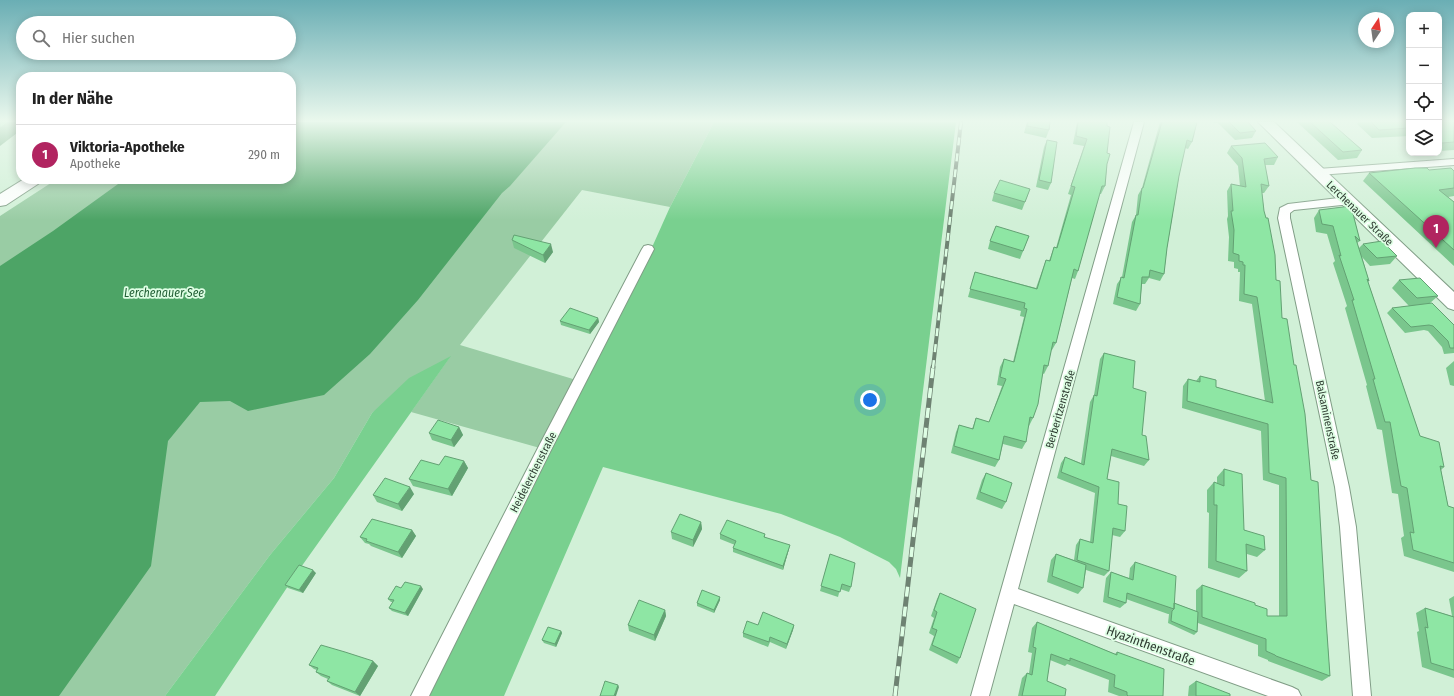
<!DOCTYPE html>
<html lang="de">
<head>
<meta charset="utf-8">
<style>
	:root { --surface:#fff; --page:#f2f2f2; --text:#222; --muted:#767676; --line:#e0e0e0; --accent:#b12460 }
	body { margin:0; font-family:"Fira Sans Condensed",sans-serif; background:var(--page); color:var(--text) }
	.controls { position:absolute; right:12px; top:12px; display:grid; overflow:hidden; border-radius:8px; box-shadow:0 2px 10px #0003 }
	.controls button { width:36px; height:36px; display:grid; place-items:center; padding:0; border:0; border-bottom:1px solid var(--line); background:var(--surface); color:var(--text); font:20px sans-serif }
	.compass { position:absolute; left:1358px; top:12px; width:36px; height:36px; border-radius:50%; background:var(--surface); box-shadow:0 2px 10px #0003; rotate:13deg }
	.you { position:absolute; left:870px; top:400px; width:14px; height:14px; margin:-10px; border:3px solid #fff; border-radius:50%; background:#1a73e8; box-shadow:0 0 0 6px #1a73e833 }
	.badge { display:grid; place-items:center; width:26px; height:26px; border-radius:50%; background:var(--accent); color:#fff; font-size:13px; font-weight:700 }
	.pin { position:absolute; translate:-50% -33px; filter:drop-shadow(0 1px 2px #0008) }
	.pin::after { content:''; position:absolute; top:21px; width:14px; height:12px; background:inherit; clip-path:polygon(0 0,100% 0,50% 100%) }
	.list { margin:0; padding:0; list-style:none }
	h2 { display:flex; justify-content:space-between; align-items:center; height:52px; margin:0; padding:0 16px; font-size:17px }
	h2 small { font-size:13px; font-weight:400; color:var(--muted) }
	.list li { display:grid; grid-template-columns:26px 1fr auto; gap:12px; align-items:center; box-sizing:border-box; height:60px; padding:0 16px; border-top:1px solid var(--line) }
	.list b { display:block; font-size:15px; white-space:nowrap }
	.list p { margin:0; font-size:13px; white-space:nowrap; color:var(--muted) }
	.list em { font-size:13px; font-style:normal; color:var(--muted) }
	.icon { flex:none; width:22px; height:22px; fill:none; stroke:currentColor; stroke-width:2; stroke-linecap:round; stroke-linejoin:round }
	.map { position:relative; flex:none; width:1454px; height:696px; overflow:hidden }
	.search { position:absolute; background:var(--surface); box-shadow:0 2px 10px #0003; left:16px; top:16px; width:280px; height:44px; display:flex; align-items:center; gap:10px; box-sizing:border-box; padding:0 14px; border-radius:22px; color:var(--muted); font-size:15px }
	.panel { position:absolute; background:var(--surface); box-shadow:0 2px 10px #0003; left:16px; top:72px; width:280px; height:112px; border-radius:16px }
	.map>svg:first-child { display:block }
	.green { fill:#99cca4 }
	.forest { fill:#79d08f }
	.water { fill:#4da466 }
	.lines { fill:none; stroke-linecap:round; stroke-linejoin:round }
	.street-casing { stroke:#809d86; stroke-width:2 }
	.secondary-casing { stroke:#809d86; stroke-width:2 }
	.street { fill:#fff; fill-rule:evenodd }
	.secondary { fill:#fff; fill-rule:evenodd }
	.rail-far1-casing { stroke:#6e8272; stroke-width:4 }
	.rail-casing { stroke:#6e8272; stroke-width:5 }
	.rail-far1 { stroke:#defee4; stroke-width:2.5; stroke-dasharray:8; stroke-linecap:butt }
	.rail { stroke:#defee4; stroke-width:3.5; stroke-dasharray:10; stroke-linecap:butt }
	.wall { fill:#7ac68d }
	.shaded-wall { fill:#63a173 }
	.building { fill:#8ee6a4; stroke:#63a173 }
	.labels { text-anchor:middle; stroke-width:3.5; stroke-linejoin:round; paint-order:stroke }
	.street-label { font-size:11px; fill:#2f3c32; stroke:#defee4 }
	.water-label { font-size:12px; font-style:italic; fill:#225f35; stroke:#defee4 }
	.near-street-label { font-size:13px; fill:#2f3c32; stroke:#defee4 }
</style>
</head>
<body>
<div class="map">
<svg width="1454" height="696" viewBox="0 0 1454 696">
	<rect width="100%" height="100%" fill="#d1f0d7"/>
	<path class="green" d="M291 122H714L670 207 582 190 460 345 583 382 547 450 411 412 450 357 372 413 334 478 270 555 165 696H0V216L57 179H291Z"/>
	<path class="forest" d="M714 122H956L900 578 896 569 889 562 840 537 781 514 603 467 504 696H426L645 263 670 207Z
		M451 356 294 577 215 696H165L270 555 334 478 372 413 409 378Z"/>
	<path class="water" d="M291 122H566L510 186 502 193 418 300 370 354 324 395 248 411 230 401 200 402 168 441 151 566 59 696H0V266L53 231 125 179H291Z"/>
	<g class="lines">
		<defs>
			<path id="street" d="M1134 122H1144L1018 589 1292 687 1298 690 1301 696H1268L1014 604 989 696H971Z
				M1454 159V165L1318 175 1313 172 1318 169Z
				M1347 197 1351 198 1352 201 1351 204 1294 210 1290 213V218L1349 487 1356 527 1371 696H1353L1340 527 1335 487 1278 218 1280 208 1288 204Z
				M648 245 652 246 654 249 550 452 429 696H411L540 444 642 249 644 246Z"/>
			<path id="secondary" d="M1258 122H1274L1454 292V310L1448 308Z
				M24 179H43L41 182 6 205 0 206V194Z"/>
		</defs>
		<use href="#street" class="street-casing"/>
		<use href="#secondary" class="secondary-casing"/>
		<use href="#street" class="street"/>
		<use href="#secondary" class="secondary"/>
		<defs>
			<path id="rail-far1" d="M933 368 961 122"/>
			<path id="rail" d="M895 696 933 367"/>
		</defs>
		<use href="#rail-far1" class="rail-far1-casing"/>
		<use href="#rail" class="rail-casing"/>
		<use href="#rail-far1" class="rail-far1"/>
		<use href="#rail" class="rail"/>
	</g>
	<path class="wall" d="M1027 122H1050L1049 130 1046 138 1024 133Z
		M1077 122H1107V164L1105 186 1101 194H1099L1078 271 1075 279 1072 278 1056 343 1052 350H1051L1048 366 1044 374 1042 373 1033 418 1029 426 1028 425 1026 442 1022 449 1003 444 999 460 995 467 951 453 956 432 959 425 972 429 976 418 989 422 1002 386 997 385 1000 367 1004 359 1013 362 1024 317 1020 316 1021 311 968 297 975 272 1036 288 1043 268 1046 260 1049 261 1054 247 1056 248 1071 195 1068 194 1084 146 1073 144Z
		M1160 122H1197L1192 142 1188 149 1185 148 1179 176 1167 248 1164 274 1160 281 1149 278 1145 284H1142L1140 304 1136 311 1113 304 1117 284 1122 277 1132 222 1136 215 1138 195 1142 188Z
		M1213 122H1248L1256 131 1252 138 1235 140 1218 123H1214Z
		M1297 122H1330L1362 150 1357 158 1338 160Z
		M1358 122H1409V136L1372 138 1357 124Z
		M1439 122H1454V150L1439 151Z
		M1047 140 1051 183 1048 190 1036 187 1044 147Z
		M1231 146 1278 157 1274 165H1265L1269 186 1264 193H1262L1264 211 1282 318 1311 480 1326 619 1330 676 1322 681 1268 661V660L1258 656V645L1198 623 1197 632 1194 635 1168 623 1169 614H1168L1126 599V603L1120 608 1103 602 1106 578 1111 572 1129 578 1130 568 1135 562 1174 603 1196 611V590L1202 585 1255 605 1267 616H1279V485L1263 480 1261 431 1182 408 1183 386 1188 379 1196 381 1200 376 1216 387 1265 401 1252 304 1239 301 1240 272H1238V269L1234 268V262L1228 261 1229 237 1227 219 1228 216 1227 191 1231 184 1240 186 1238 166 1227 153Z
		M1429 170 1454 171V196L1448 197 1454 202V266L1363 181 1369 173Z
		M1030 189 1022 210 992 201 994 193Z
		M1351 206 1360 241 1357 243 1359 248 1363 244 1397 256 1390 264 1370 266 1362 257 1369 281 1368 282 1420 436 1444 467 1441 470 1448 506 1454 508V572L1404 556 1401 538 1404 536 1398 494 1392 493 1382 430 1377 429 1366 386 1367 385 1345 308 1347 306 1333 263 1335 261 1327 234 1316 232 1314 218 1319 210Z
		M1029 236 1020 259 988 249 990 241Z
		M512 240 553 252 545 263 514 248Z
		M1399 280 1438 296 1430 303 1454 325V353L1444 354 1442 347 1428 331 1424 330 1405 333 1387 313 1392 308 1409 306 1392 288Z
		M598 318 599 322 590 334 561 325 560 321Z
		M1104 353 1133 388 1142 435 1149 460 1144 466 1111 456 1107 479 1118 504 1125 531 1120 537 1112 535 1109 571 1104 576 1086 570 1083 588 1078 594 1047 582 1051 560 1056 554 1074 560 1076 545 1080 539 1090 542 1095 493 1057 478 1061 463 1065 457 1081 463 1090 402 1094 395 1100 359Z
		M1454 361V386L1450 385 1446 368Z
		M459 427 463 435 454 447 432 440 429 433Z
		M464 461 468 468 452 496 413 486 409 479 439 465Z
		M1224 469 1244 530 1265 550 1257 557 1247 554V571L1239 578 1208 568 1209 513 1207 512V490L1214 482 1217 483V477Z
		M986 473 1006 502 1002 509 976 499 982 480Z
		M414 494 402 511 377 502 373 495Z
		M701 522 702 529 693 547 672 539 671 532Z
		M412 530 416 536 402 558 371 546 369 544 365 543 360 537Z
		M720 534H765V537L789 549 783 570 733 552V548L735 545 720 539Z
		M830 554 851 587 849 592 840 589 838 597 820 591Z
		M316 573 303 593 288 588 285 585Z
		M401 588 423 589 408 616 392 611 389 608 393 602H391L388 599Z
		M940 593 960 658 957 664 929 650 934 636 929 633 934 618 931 616 937 599Z
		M1454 596V680V678L1422 667 1417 632 1419 631 1416 613 1425 608 1452 616 1449 599Z
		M720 600 714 613 697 606V603Z
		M665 610 666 616 655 641 629 631 628 625Z
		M1037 622 1115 654 1117 652 1163 696H1119L1108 692 1109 680 1067 664 1065 666 1050 660 1047 681 1065 696H1018L1022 678 1027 673H1029L1032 653 1028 652 1032 628Z
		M758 625H794L793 630 786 649 770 642 768 647 743 637V633Z
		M561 631 562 633 556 647 544 643 542 640Z
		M373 661 378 666 360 696 332 685 327 681 328 679 321 676 316 672 317 670 314 669 309 665Z
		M1196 681 1230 696H1188L1189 686Z"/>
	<path class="shaded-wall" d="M8 122H21V130L0 146V128Z
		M551 244 553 252 545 263 543 255Z
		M598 318 599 322 590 334 589 330Z
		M459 427 463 435 454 447 451 440Z
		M464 461 468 468 452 496 448 489Z
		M410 487 414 494 402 511 398 504Z
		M701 522 702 529 693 547V540Z
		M412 530 416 536 402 558 398 552Z
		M790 545 789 549 783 570V566Z
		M313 570 316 573 303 593 299 590Z
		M421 586 423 589 408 616 405 613Z
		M720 597V600L714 613V610Z
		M665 610 666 616 655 641 654 635Z
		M794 625 793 630 786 649 787 644Z
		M561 631 562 633 556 647 555 644Z
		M373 661 378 666 360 696 355 692Z
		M618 685 619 687 616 696H614Z"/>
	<path class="building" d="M0 122H8L0 128Z
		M1028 122H1050L1049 130 1027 126Z
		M1078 122H1107V126L1110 127 1107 153 1110 154 1107 164 1105 186H1102L1078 271 1074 269 1056 343 1053 342 1048 366 1044 365 1038 404 1033 418 1030 417 1026 442 1004 436 999 460 954 446 959 425 973 429 976 418 989 422 1006 379 1000 377 1004 359 1014 362 1027 309 1024 308 1025 303 970 289 975 272 1037 289 1046 260 1050 261 1054 247 1057 248 1075 187 1071 186 1087 139 1076 136Z
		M1162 122H1197L1192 142 1187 140 1179 176 1167 248 1164 274 1150 270 1149 277H1142L1140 304 1117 297 1121 277 1124 278 1136 215H1138L1142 188H1143Z
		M1229 122H1248L1256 131 1240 133Z
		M1310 122H1330L1362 150 1343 152Z
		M1371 122H1409V128L1379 130Z
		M1439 122H1454V142L1442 143 1439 140Z
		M1047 140 1057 142 1051 183 1039 180Z
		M1265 143 1278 157 1264 159 1269 186 1261 184 1264 211 1266 218H1268L1275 255 1276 280 1280 281 1282 318 1287 319 1294 365H1296L1305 414 1311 480 1318 482 1326 619 1330 676 1276 656 1275 655 1266 651V639L1202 617V585L1255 603V605L1267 609V616H1287L1286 478 1269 473 1268 424 1187 401 1188 379 1200 382V376L1216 380V387L1273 403 1257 297 1244 294 1245 265H1243V262L1239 261V255L1233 253 1234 230 1231 211H1233L1231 184 1246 187 1242 158 1231 146Z
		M1415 168H1427L1429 170 1451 168 1454 171V188L1439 190 1454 202V250L1369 173Z
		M1000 180 1030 189 1025 202 994 193Z
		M1351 206 1360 241 1355 236 1369 281 1367 279 1420 436 1439 442 1444 467 1440 466 1448 506 1454 508V563L1413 550 1410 532 1414 533 1407 488 1401 486 1390 422H1385L1373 379H1375L1352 300H1354L1339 255 1341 256 1333 226 1322 224 1319 210Z
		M996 226 1029 236 1023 251 990 241Z
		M514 235 551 244 543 255 512 240Z
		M1382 241 1397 256 1377 258 1363 244Z
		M1420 278 1438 296 1417 298 1399 280Z
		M1432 303 1454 325V348H1450L1448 341 1433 326 1429 325 1411 327 1392 308Z
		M570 308 598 318 589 330 560 321Z
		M1104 353 1135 361 1133 388 1146 392 1142 435 1146 436 1149 460 1112 449 1107 479 1119 482 1118 504 1127 506 1125 531 1113 528 1109 571 1077 560 1080 539 1093 543 1099 487 1061 472 1065 457 1084 465 1094 395 1097 396Z
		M438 420 459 427 451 440 429 433Z
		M445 456 464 461 448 489 409 479 421 460 439 465Z
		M1224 469 1242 474 1244 530 1264 536 1265 550 1246 544 1247 571 1216 561 1217 505H1214V482L1224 486Z
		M986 473 1012 483 1006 502 980 492Z
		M385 478 410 487 398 504 373 495Z
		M680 514 701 522 693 540 671 532Z
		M372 519 412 530 398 552 366 541 367 539 360 537Z
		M727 520 765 534 764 537 790 545 783 566 733 548 736 541 720 534Z
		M830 554 855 563 851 587 842 584 840 592 821 586Z
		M1056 554 1086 565 1083 588 1052 576Z
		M1135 562 1176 576 1174 609 1127 593 1126 603 1108 597 1111 572 1133 580Z
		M299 565 313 570 299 590 285 585Z
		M405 582 421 586 405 613 389 608 394 600 388 599 396 586 401 588Z
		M702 590 720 597 714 610 697 603Z
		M940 593 976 609 960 658 932 645 937 630 932 628 937 612 934 610Z
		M639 600 665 610 654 635 628 625Z
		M1174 603 1198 612 1197 632 1171 621 1172 611 1174 609Z
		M1425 608 1454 617V670L1431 663 1425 627 1428 628Z
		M763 612 794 625 787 644 770 637 769 642 743 633 747 621 758 625Z
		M1037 622 1117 655V652L1164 669 1163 696H1128L1127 695V692L1114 687 1115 675 1070 658V661L1051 654 1047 681 1066 689 1065 696H1022L1027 673 1032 675 1036 648 1033 647Z
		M548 627 561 631 555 644 542 640Z
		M321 645 345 652 373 661 355 692 327 681 330 677 316 672 318 668 309 665Z
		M605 681 618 685 614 696H600Z
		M1196 681 1230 694V696H1196Z"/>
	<linearGradient id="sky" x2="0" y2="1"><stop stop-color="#6aaeb4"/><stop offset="0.55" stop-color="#eaf8ed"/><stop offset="1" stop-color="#eaf8ed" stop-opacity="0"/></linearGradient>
	<rect width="1454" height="220" fill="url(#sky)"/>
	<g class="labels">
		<g class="street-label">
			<text transform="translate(1360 213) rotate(44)" y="4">Lerchenauer Straße</text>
			<text transform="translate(1060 409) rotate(-74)" y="4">Berberitzenstraße</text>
			<text transform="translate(1328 420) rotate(78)" y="4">Balsaminenstraße</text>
			<text transform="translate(533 472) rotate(-63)" y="4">Heidelerchenstraße</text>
		</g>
		<g class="water-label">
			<text x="164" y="297">Lerchenauer See</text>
		</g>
		<g class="near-street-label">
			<text transform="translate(1151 645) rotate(20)" y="5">Hyazinthenstraße</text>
		</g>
	</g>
</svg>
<div class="controls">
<button>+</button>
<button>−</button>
<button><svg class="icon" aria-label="locate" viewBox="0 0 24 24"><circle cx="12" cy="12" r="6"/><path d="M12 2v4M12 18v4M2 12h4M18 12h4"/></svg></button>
<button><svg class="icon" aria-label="layers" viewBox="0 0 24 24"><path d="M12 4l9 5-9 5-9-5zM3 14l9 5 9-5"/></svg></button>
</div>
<svg class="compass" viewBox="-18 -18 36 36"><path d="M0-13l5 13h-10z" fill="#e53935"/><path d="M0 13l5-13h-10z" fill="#767676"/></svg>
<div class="you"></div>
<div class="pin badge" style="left:1436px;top:248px">1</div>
<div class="search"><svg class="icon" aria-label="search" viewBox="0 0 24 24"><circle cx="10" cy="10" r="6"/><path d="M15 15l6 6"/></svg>Hier suchen</div>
<section class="panel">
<h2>In der Nähe<small></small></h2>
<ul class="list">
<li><span class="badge">1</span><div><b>Viktoria-Apotheke</b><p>Apotheke</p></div><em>290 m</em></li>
</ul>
</section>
</div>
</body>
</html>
